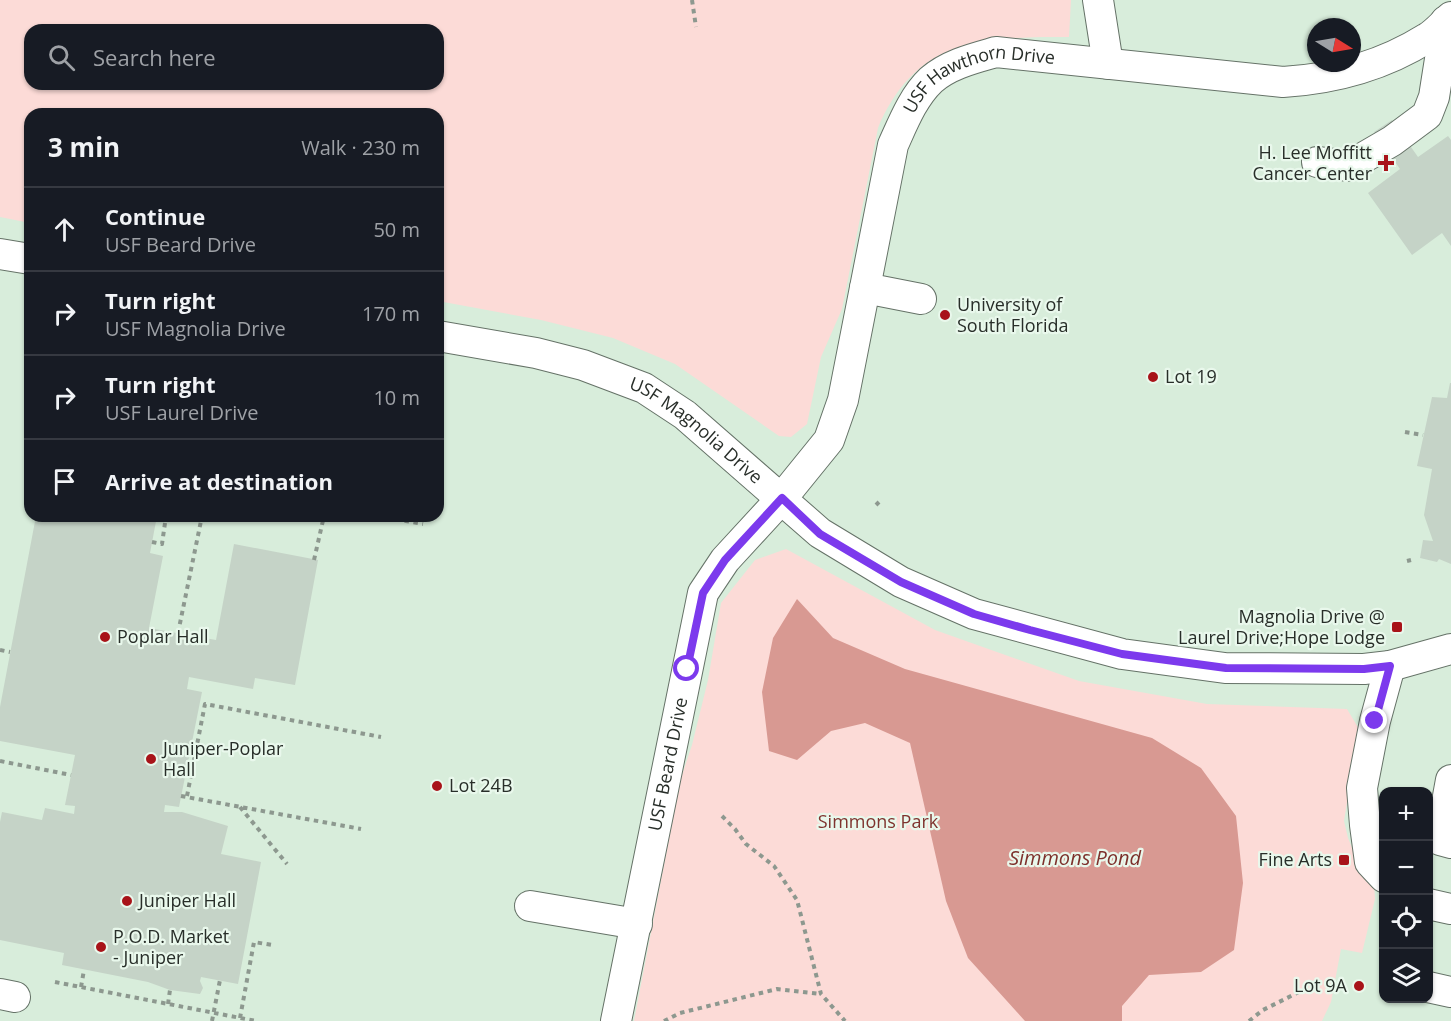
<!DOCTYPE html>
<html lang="en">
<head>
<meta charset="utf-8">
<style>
	:root { --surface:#171b24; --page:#20242c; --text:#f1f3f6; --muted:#9ea1a6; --line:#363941 }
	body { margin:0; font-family:"Open Sans",sans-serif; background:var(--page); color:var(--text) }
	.controls { position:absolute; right:18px; bottom:18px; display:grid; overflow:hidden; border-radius:12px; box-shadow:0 2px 4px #0004 }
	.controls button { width:54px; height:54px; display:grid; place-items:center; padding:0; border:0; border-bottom:2px solid var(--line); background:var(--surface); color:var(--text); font:30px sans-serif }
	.compass { position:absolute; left:1307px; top:18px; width:54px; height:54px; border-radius:50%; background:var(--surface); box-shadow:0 2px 4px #0004; rotate:101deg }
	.stop { position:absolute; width:18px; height:18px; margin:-14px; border:4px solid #7c3aed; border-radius:50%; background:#fff }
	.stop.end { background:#7c3aed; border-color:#fff; box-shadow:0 2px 6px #0008 }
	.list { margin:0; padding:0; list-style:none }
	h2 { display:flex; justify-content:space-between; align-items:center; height:78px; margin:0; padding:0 24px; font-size:26px }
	h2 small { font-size:20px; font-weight:400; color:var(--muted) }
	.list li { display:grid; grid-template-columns:39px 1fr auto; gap:18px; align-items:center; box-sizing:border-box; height:84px; padding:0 24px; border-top:2px solid var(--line) }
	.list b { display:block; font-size:22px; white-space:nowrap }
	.list p { margin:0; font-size:20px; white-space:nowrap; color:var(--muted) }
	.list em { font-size:20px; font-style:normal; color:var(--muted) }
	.icon { flex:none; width:33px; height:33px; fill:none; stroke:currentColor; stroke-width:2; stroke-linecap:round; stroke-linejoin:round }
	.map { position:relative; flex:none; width:1451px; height:1021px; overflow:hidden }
	.search { position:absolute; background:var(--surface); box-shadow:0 2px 4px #0004; left:24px; top:24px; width:420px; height:66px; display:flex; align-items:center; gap:15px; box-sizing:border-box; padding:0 21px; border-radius:18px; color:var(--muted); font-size:22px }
	.panel { position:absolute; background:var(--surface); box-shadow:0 2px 4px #0004; left:24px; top:108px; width:420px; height:414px; border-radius:18px }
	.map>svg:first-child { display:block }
	.built { fill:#d8eddb; fill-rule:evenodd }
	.green { fill:#fcdbd7; fill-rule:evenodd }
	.water { fill:#d89992 }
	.building { fill:#c5d3c7 }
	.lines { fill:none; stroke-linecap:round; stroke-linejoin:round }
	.minor-casing { stroke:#657267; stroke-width:32 }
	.path { stroke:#8d988f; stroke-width:4; stroke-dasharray:4.5 4.5; stroke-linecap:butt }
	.minor { stroke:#fff; stroke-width:30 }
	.route { stroke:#7c3aed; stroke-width:8 }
	.poi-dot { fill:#a81319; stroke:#e9f8ec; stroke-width:2 }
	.labels { text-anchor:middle; stroke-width:4.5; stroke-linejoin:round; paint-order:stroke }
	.street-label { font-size:18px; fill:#282e29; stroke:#e9f8ec }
	.poi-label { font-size:18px; fill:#282e29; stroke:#e9f8ec; text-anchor:start }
	.park-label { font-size:18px; fill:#7f332e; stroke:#e9f8ec }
	.water-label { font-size:20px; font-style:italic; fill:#7d312c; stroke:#e9f8ec }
</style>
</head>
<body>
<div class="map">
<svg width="1451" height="1021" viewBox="0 0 1451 1021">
	<rect width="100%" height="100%" fill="#e9f8ec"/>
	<path class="built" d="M0 0H1451V1021H0ZM1316 27H1352V63H1316ZM30 30H438V84H30ZM30 114H438V516H30ZM1384 792H1428V998H1384Z"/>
	<path class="green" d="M0 0H1071L1069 37C982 37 917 37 878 128L842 309 821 357 807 424 791 437 779 436 675 364 613 338 541 320 438 301V114H30V223L0 217ZM30 30H438V84H30Z
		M786 549 935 630 1079 681 1207 704 1347 709 1359 729 1344 821 1348 838 1360 867 1374 884 1375 899 1362 953 1341 949 1331 1002 1322 1021H634L680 781 692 745 708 680 721 603 755 560Z"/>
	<path class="water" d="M797 599 833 638 905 669 1152 738 1201 768 1236 816 1243 883 1234 950 1201 972 1149 975 1122 1006V1021H1025L968 958 946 901 910 743 865 723 831 731 797 760 769 751 762 692 773 638Z"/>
	<path class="building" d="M1392 120 1418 157 1448 136 1451 140V246L1442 233 1412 255 1368 193 1400 169 1374 132Z
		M1450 383H1451V564L1439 559 1437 562 1420 558 1423 540 1433 541 1424 515 1432 469 1417 466 1432 397 1447 398Z
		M36 516H157L150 553 163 556 149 628 216 640 234 544 318 560 295 685 255 678 253 689 189 677 187 689 202 692 179 807 165 805 164 812H182L228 826 221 854 261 862 238 984 201 977 200 981 203 988 200 994 170 990 148 982 62 965 64 953 0 940V822L2 812 42 820 45 808 74 814 75 806 65 805 75 755 0 741V707Z"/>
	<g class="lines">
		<defs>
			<g id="minor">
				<path d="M1098 0 1108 64"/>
				<path d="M1317 162 1349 166 1392 141 1427 115 1434 97 1446 21"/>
				<path d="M0 254 30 259"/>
				<path d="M865 288 921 299"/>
				<path id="s1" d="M438 336 536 353 583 365 644 388 685 415 820 533 901 582 974 614 1122 654 1225 668 1364 669 1390 666 1451 649"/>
				<path d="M1451 780 1440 840 1451 843"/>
				<path d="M1384 877 1370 862 1365 825 1362 788 1375 721 1390 666"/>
				<path d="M1428 904 1451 909"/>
				<path d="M530 906 637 924"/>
				<path d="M1428 987 1451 992"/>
				<path d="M0 994 15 997"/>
				<path id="s2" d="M616 1021 703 593 725 560 782 498 829 440 843 400 893 145C903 123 913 97 931 80 949 64 975 58 996 52L1283 82C1333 79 1384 65 1427 38 1436 33 1443 24 1451 17"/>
			</g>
		</defs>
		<use href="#minor" class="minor-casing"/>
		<path class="path" d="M692 0 696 27
			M1405 432 1423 435
			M876 505 879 502
			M378 516 423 524
			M152 542 162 544 166 516
			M314 560 324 516
			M1407 561 1411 560
			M178 633 202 516
			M0 650 10 652
			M0 761 71 775
			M181 796 361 829
			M187 796 205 704 381 737
			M240 807 287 864
			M722 816 735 829 746 844 774 866 797 900 821 994 845 1021
			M55 982 256 1021
			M81 987 84 970
			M168 1004 170 990
			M240 1018 254 942 272 945
			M212 1021 220 980
			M664 1021 680 1013 777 989 821 994
			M1249 1021 1263 1010 1313 985"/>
		<use href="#minor" class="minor"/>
	</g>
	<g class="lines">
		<path class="route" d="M687 669 703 593 725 560 782 498 820 534 901 582 974 614 1030 630 1122 654 1226 668 1364 669 1390 666 1375 721"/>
	</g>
	<g class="poi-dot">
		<path d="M1383 154h6v6h6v6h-6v6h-6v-6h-6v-6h6z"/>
		<circle cx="945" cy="315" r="6"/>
		<circle cx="1153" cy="377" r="6"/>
		<rect x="1391" y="621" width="12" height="12" rx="3"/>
		<circle cx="105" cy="637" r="6"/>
		<circle cx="151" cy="759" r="6"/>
		<circle cx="437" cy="786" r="6"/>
		<rect x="1338" y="854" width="12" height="12" rx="3"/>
		<circle cx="127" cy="901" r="6"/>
		<circle cx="101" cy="947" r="6"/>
		<circle cx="1359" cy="986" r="6"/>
	</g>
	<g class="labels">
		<g class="street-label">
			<text dy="6" stroke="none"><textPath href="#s2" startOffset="1059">USF Hawthorn Drive</textPath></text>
			<text dy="6" stroke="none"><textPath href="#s1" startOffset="280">USF Magnolia Drive</textPath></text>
			<text dy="6" stroke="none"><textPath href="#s2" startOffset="262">USF Beard Drive</textPath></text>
		</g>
		<g class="poi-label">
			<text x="1372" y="159" text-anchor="end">H. Lee Moffitt<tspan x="1372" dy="21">Cancer Center</tspan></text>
			<text x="957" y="311">University of<tspan x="957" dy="21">South Florida</tspan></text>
			<text x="1165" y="383">Lot 19</text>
			<text x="1385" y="623" text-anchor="end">Magnolia Drive @<tspan x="1385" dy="21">Laurel Drive;Hope Lodge</tspan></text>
			<text x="117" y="643">Poplar Hall</text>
			<text x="163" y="755">Juniper-Poplar<tspan x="163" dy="21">Hall</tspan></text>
			<text x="449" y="792">Lot 24B</text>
			<text x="1332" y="866" text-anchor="end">Fine Arts</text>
			<text x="139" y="907">Juniper Hall</text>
			<text x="113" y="943">P.O.D. Market<tspan x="113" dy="21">- Juniper</tspan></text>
			<text x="1347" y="992" text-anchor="end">Lot 9A</text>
		</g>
		<g class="park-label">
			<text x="878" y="828">Simmons Park</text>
		</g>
		<g class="water-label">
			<text x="1075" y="865">Simmons Pond</text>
		</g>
	</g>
</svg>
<div class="controls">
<button>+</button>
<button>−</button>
<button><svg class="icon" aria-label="locate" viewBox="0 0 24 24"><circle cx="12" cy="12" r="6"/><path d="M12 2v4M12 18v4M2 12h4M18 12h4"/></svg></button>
<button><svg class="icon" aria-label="layers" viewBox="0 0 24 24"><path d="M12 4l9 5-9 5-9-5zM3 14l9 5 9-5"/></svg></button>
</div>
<svg class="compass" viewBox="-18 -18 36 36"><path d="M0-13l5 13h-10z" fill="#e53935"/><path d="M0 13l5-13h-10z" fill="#9ea1a6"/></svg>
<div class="stop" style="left:687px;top:669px"></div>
<div class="stop end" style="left:1375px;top:721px"></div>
<div class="search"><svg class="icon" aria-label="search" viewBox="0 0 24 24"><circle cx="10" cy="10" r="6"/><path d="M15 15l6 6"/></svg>Search here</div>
<section class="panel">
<h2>3 min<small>Walk · 230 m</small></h2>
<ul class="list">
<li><svg class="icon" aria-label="ahead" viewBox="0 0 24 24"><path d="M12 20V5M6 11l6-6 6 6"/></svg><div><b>Continue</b><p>USF Beard Drive</p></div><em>50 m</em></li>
<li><svg class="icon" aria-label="right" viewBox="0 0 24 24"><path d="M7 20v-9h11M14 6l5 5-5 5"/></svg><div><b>Turn right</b><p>USF Magnolia Drive</p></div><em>170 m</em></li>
<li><svg class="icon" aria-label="right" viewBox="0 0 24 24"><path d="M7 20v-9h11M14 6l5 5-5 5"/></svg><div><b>Turn right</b><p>USF Laurel Drive</p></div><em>10 m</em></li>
<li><svg class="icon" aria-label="arrive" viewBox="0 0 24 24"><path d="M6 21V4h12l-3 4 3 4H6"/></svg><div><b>Arrive at destination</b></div></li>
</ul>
</section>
</div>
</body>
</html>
